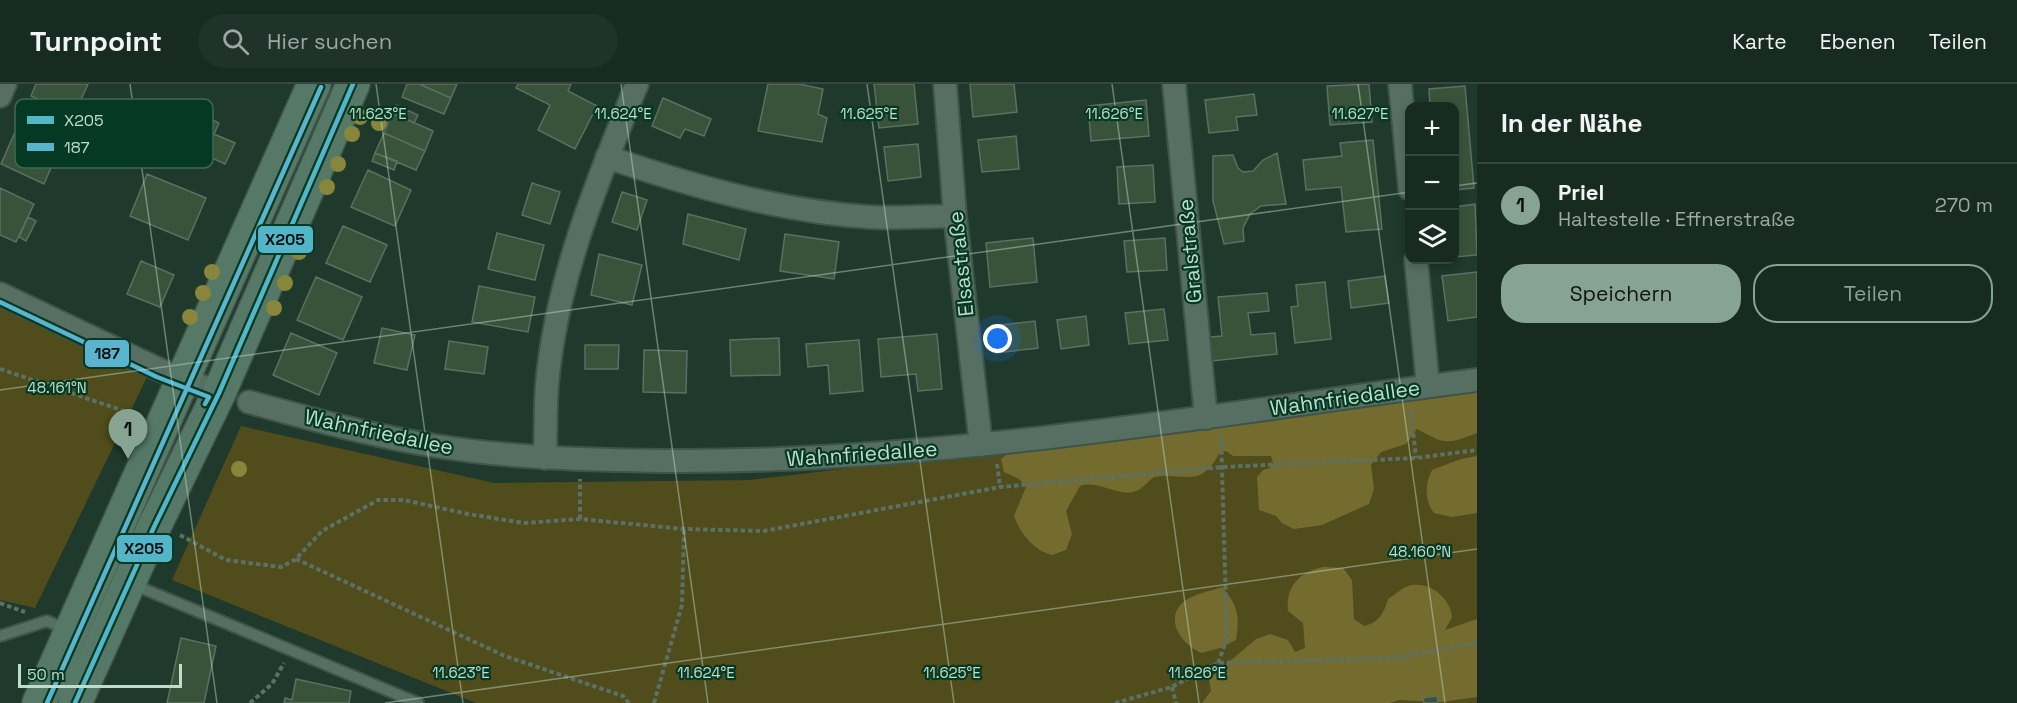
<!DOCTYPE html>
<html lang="de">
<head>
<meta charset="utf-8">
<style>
	:root { --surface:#172b21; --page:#20332a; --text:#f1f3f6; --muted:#9ea7a5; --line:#36473f; --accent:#87a493 }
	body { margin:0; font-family:"Space Grotesk",sans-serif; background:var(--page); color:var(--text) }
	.controls { position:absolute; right:18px; top:18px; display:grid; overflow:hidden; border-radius:12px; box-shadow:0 3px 9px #0003 }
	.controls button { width:54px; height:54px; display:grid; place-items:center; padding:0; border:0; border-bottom:2px solid var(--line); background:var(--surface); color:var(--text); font:30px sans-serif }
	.scale { position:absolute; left:18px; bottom:15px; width:164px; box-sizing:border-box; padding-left:6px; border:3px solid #bfddcb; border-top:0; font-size:16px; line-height:21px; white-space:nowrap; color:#bfddcb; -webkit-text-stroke:4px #063923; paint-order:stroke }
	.you { position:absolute; left:998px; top:255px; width:21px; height:21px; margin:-15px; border:4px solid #fff; border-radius:50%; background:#1a73e8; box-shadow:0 0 0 9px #1a73e833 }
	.badge { display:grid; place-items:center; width:39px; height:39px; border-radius:50%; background:var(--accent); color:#111; font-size:20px; font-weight:700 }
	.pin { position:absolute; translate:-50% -50px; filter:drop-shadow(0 2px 3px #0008) }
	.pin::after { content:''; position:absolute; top:32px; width:21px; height:18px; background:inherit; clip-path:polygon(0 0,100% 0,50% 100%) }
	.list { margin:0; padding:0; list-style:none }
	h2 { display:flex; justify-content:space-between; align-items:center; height:78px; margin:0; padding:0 24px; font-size:26px }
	h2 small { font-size:20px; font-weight:400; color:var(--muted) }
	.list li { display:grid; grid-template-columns:39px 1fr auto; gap:18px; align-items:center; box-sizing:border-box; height:84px; padding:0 24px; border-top:2px solid var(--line) }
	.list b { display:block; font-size:22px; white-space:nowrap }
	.list p { margin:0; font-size:20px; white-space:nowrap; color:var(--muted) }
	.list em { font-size:20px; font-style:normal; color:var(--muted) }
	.actions { display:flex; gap:12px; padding:18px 24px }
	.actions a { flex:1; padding:14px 0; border:2px solid var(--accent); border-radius:24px; text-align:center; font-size:21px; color:var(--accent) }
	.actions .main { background:var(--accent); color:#111 }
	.icon { flex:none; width:33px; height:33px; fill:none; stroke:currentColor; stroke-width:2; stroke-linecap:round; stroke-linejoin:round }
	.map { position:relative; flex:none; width:1477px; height:619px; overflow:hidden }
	header { display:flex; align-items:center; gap:36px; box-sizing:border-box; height:84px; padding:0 30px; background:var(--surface); border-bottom:2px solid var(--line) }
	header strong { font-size:28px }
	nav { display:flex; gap:33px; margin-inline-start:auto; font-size:21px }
	.search { width:420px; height:54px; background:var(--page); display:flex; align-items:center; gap:15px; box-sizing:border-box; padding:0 21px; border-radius:33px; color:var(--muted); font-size:22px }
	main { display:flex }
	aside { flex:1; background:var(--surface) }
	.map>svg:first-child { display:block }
	.green { fill:#514c1b }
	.forest { fill:#746c2f }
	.building { fill:#39533b; stroke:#5c6f60; stroke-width:1.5 }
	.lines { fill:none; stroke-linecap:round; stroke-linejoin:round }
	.service-casing { stroke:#3e5449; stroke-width:14 }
	.minor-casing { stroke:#3e5449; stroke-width:26 }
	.primary-casing { stroke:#3e5449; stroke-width:36 }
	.path { stroke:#5b7166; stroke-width:4; stroke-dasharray:4.5 3; stroke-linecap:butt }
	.service { stroke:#566f62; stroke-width:10 }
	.minor { stroke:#566f62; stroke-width:22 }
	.primary { stroke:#557867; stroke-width:33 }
	.bus-1-casing { stroke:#063923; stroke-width:9 }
	.bus-2-casing { stroke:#063923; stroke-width:9 }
	.bus-1 { stroke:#53b5c8; stroke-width:4.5 }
	.bus-2 { stroke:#5ab4ce; stroke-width:4.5 }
	.tree { fill:#87863a }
	.ticks { fill:none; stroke:#bfddcb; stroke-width:1.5; stroke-opacity:0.45 }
	.labels { text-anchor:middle; stroke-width:4.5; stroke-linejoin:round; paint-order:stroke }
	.street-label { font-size:21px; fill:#bfddcb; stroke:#063923 }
	.key { fill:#063923; stroke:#3e6a55; stroke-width:1.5 }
	.key-label { font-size:16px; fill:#bfddcb }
	.ticks-label { font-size:15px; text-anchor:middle; fill:#bfddcb; stroke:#063923; stroke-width:4.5; stroke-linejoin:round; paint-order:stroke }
	.line-badge { stroke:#063923; stroke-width:2 }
	.pale-badge-label { font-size:16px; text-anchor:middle; font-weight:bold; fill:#111 }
</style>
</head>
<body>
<header>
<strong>Turnpoint</strong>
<div class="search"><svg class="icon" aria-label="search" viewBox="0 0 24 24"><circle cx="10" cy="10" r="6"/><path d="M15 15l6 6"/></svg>Hier suchen</div>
<nav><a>Karte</a><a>Ebenen</a><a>Teilen</a></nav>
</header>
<main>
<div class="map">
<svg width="1477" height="619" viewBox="0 0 1477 619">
	<rect width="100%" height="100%" fill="#1f392c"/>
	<path class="green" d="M0 216 149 289 35 524 0 516Z
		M1477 310V619H476L172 496 241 342 494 399 749 396Z"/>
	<path class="forest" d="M1477 300V349C1446 361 1445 360 1417 345L1406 360 1381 368 1371 381 1374 405 1369 420 1322 441 1294 445 1282 439 1276 432 1259 426 1257 393 1263 386 1270 384 1273 379 1271 372H1233L1226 367 1220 368C1200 406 1187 388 1154 393 1149 396 1145 402 1140 405 1123 417 1099 395 1080 402L1066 427 1072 450 1066 466 1052 471C1034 467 1020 449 1014 432L1026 403 1019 395 1004 388 1001 375 1016 363Z
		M1477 372V429L1452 433 1434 429C1424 416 1425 400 1432 386L1461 375Z
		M1324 483 1343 484 1352 496 1354 535 1364 542C1379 539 1384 529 1388 515 1395 511 1404 502 1412 501 1431 498 1451 515 1452 533L1445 546 1477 535V613L1441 618 1399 616 1390 619H1202L1211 607 1209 595 1256 555 1270 550 1288 556 1295 568 1305 564 1303 539 1288 527C1285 502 1301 487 1324 483Z
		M1222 503C1238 521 1240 532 1236 556L1220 564 1201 569C1181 560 1162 533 1186 516 1195 510 1211 507 1222 503Z"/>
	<path class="building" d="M36 0H88L74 31 31 12Z
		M407 0H419L451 14 444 30 402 13Z
		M419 0H457L451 14Z
		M518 0H571L568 7 597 22 575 65 538 46 550 21 516 4Z
		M768 0H799L823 5 818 30 827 34 822 58 758 47Z
		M874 0H914L918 40 879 44Z
		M970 0H1014L1017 28 973 33Z
		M1369 0 1372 38 1330 41 1327 2Z
		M1465 2 1474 104 1454 106V22H1430L1429 5Z
		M1254 10 1257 31 1236 33 1238 46 1209 49 1205 16Z
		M663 14 711 35 704 52 685 45 680 54 652 42Z
		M1146 16 1149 52 1091 57 1088 22Z
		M396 21 418 31 414 39 392 29Z
		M186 23 219 39 214 50 235 59 225 80 188 63 193 53 176 45Z
		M392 29 433 47 425 67 384 49Z
		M20 37 63 56 44 100 1 80Z
		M384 49 425 67 416 86 375 69Z
		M1016 52 1019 85 982 88 978 56Z
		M1373 56 1382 145 1346 148 1341 103 1306 106 1303 76 1342 72 1340 59Z
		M918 60 921 93 888 97 884 63Z
		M375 69 397 77 394 86 372 77Z
		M1277 69 1286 120 1261 122 1250 130 1243 144 1244 157 1224 160 1213 117V72L1233 71 1238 84 1243 88 1253 87 1263 76Z
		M1153 81 1155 118 1119 120 1117 83Z
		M368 86 411 106 395 142 351 123Z
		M147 90 206 114 188 156 130 132Z
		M532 99 560 108 550 140 522 131Z
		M0 104 34 120 16 158 0 151Z
		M622 108 647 116 637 146 612 138Z
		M1475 120 1477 171 1454 173V123Z
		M688 130 746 145 739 176 683 160Z
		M28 133 36 137 26 157 19 153Z
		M343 142 387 161 370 198 326 179Z
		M497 149 544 161 535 196 488 185Z
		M785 150 839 158 834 195 780 187Z
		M1033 154 1037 198 990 203 986 159Z
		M1165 154 1167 186 1127 188 1124 157Z
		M599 170 642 181 632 221 591 211Z
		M141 177 174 191 160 223 127 210Z
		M1477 188V233L1448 237 1442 192Z
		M1385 192 1389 219 1351 224 1348 197Z
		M316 193 362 213 343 256 297 236Z
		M1325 198 1331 255 1295 259 1291 223 1298 222 1296 201Z
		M479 202 535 213 528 248 472 238Z
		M1267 209 1269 227 1248 229 1251 251 1275 249 1277 270 1212 277 1210 253 1222 252 1218 213Z
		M1164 225 1168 256 1129 260 1125 229Z
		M1086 232 1089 261 1061 265 1057 236Z
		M1035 237 1038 264 996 269 993 242Z
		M382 244 415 251 407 286 374 279Z
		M291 249 337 269 319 311 273 291Z
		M937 250 942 305 918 307 916 290 881 293 878 255Z
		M779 254 780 291 731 292 730 256Z
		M859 256 863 307 830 310 828 281 808 283 806 260Z
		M449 257 488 263 484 290 445 285Z
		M585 261H619L618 285H585Z
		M644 266 687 267 686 309 643 308Z
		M181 554 216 562 204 619H167Z
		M296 595 351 607 349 619H284L285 614 292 616Z
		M1437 612 1438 619H1424L1423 614Z"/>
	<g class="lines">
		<defs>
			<path id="service" d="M132 500 418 619
				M0 552 47 537 67 546"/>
			<path id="minor" d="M945 0 955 132 981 361
				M1174 0 1206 334
				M1400 0 1410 105
				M0 12 5 0
				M607 73C692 102 778 127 869 133 897 135 927 132 955 132
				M1416 176 1428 302
				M0 210 160 286 219 309
				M249 318C311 335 373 352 436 362 512 374 589 376 666 377 939 379 1207 331 1477 296
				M545 374C546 350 545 325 547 301 556 196 597 97 637 0"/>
			<path id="primary" d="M39 619 314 0
				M75 619 154 443 219 309 353 0"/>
		</defs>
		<use href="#service" class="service-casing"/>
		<use href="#minor" class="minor-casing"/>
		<use href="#primary" class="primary-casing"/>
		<path class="path" d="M0 285 139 332
			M1411 327 1416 374
			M997 380 1000 403
			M580 435V395
			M180 451 226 476 281 483 296 475 322 447 378 416H404L468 430 524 439 580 435 684 445 764 447 1000 403 1223 383 1416 374 1477 366
			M296 475 505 572 623 612 629 619
			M0 519 25 528
			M1218 579 1227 555 1221 351
			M1172 603 1176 619
			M250 619 272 600 284 579
			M654 619 682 521 684 445
			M1115 619 1172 603 1218 579 1395 574 1477 559"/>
		<use href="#service" class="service"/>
		<use href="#minor" class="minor"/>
		<use href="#primary" class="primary"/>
		<defs>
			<path id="bus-1" d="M75 619 154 443 219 309 353 0"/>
			<path id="bus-2" d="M0 218 157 293 209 313 205 320
				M47 619 321 3"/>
		</defs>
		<use href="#bus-1" class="bus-1-casing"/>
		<use href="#bus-2" class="bus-2-casing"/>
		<use href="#bus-1" class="bus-1"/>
		<use href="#bus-2" class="bus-2"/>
	</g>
	<g class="tree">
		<circle cx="360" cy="33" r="8"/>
		<circle cx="379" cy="39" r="8"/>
		<circle cx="352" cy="50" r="8"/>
		<circle cx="338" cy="80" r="8"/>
		<circle cx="327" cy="103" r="8"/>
		<circle cx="299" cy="168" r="8"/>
		<circle cx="212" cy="188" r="8"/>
		<circle cx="285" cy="199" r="8"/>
		<circle cx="203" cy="209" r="8"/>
		<circle cx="274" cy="224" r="8"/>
		<circle cx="190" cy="233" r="8"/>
		<circle cx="239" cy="385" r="8"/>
	</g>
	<path class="ticks" d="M130 0 217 619M376 0 463 619M621 0 708 619M867 0 954 619M1112 0 1199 619M1358 0 1445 619M1454 102 1477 99M0 306 1410 108M385 619 1477 465"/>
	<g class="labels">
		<g class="street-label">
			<text transform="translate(1190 167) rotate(-95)" y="7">Gralstraße</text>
			<text transform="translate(961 180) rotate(-96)" y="7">Elsastraße</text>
			<text transform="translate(1345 314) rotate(-8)" y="7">Wahnfriedallee</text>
			<text transform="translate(379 348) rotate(12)" y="7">Wahnfriedallee</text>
			<text transform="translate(862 370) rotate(-4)" y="7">Wahnfriedallee</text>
		</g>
	</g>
	<rect x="15" y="15" width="198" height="69" rx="9" class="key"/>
	<rect x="27" y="32" width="27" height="8" fill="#53b5c8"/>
	<rect x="27" y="59" width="27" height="8" fill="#5ab4ce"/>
	<g class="key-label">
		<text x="64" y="42">X205</text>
		<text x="64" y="69">187</text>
	</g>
	<g class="ticks-label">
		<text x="378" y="35">11.623°E</text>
		<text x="623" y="35">11.624°E</text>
		<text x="869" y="35">11.625°E</text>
		<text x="1114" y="35">11.626°E</text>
		<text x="1360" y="35">11.627°E</text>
		<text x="57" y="309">48.161°N</text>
		<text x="1420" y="473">48.160°N</text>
		<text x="461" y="594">11.623°E</text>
		<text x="706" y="594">11.624°E</text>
		<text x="952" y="594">11.625°E</text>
		<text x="1197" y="594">11.626°E</text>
	</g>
	<g class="line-badge">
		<rect x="257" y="141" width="57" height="29" rx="6" fill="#53b5c8"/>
		<rect x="84" y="255" width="46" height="29" rx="6" fill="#5ab4ce"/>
		<rect x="116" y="450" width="57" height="29" rx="6" fill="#53b5c8"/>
	</g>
	<g class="pale-badge-label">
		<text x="285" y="161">X205</text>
		<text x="107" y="275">187</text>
		<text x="144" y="470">X205</text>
	</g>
</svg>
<div class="controls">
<button>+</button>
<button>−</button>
<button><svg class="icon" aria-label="layers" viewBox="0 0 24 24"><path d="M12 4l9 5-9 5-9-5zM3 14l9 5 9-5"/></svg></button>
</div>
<div class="scale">50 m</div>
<div class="you"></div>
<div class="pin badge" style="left:128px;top:375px">1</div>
</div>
<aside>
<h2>In der Nähe<small></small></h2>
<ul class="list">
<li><span class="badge">1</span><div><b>Priel</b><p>Haltestelle · Effnerstraße</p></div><em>270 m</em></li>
</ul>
<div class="actions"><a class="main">Speichern</a><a>Teilen</a></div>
</aside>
</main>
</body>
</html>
